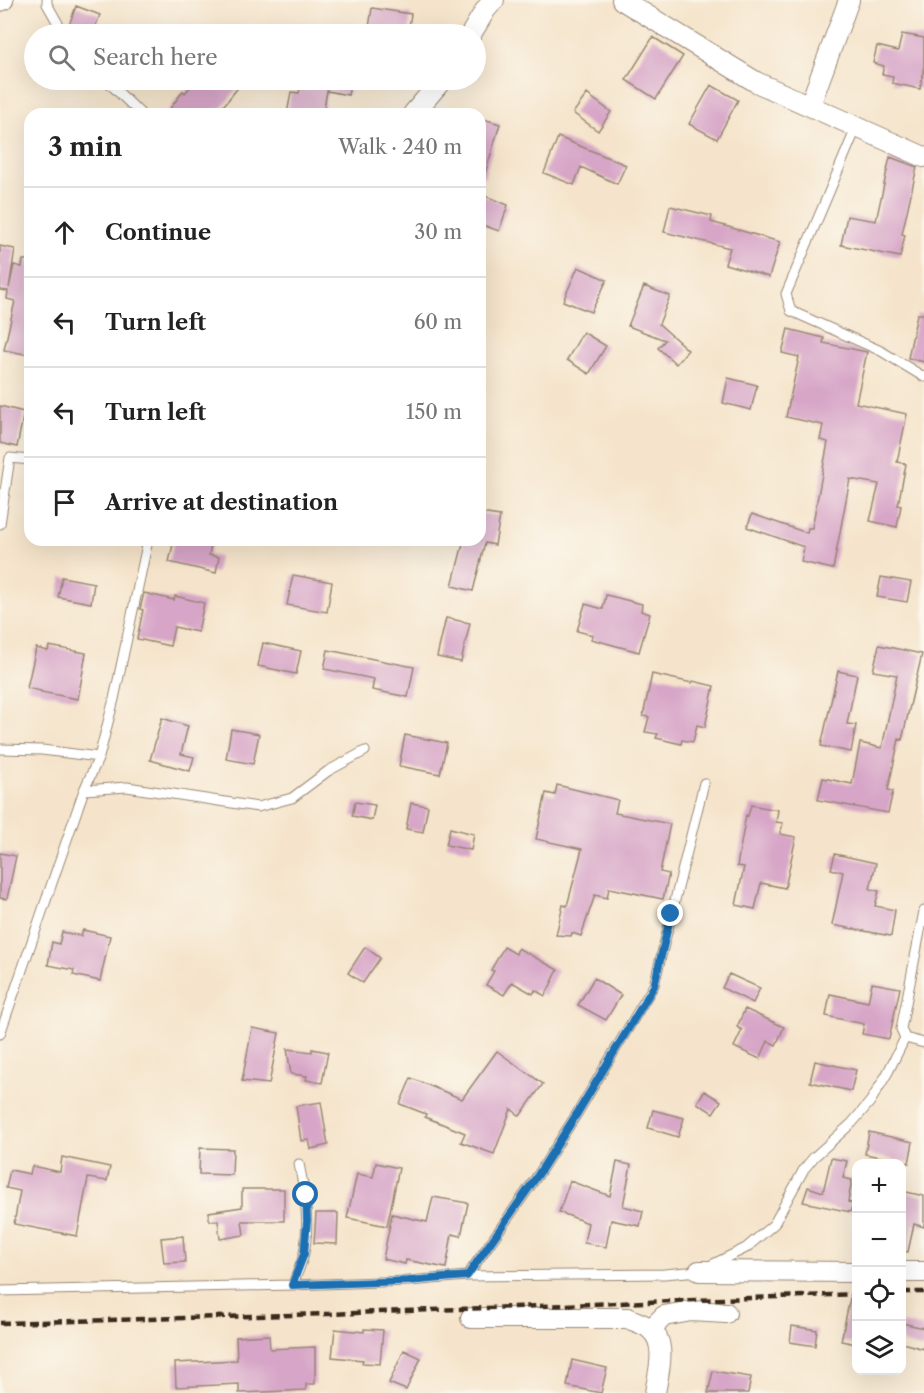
<!DOCTYPE html>
<html lang="en">
<head>
<meta charset="utf-8">
<style>
	:root { --surface:#fff; --page:#f2f2f2; --text:#222; --muted:#767676; --line:#e0e0e0 }
	body { margin:0; font-family:"Libre Caslon Text",serif; background:var(--page); color:var(--text) }
	.controls { position:absolute; right:18px; bottom:18px; display:grid; overflow:hidden; border-radius:12px; box-shadow:0 6px 24px #0002 }
	.controls button { width:54px; height:54px; display:grid; place-items:center; padding:0; border:0; border-bottom:2px solid var(--line); background:var(--surface); color:var(--text); font:30px sans-serif }
	.stop { position:absolute; width:18px; height:18px; margin:-14px; border:4px solid #1f6fb2; border-radius:50%; background:#fff }
	.stop.end { background:#1f6fb2; border-color:#fff; box-shadow:0 2px 6px #0008 }
	.list { margin:0; padding:0; list-style:none }
	h2 { display:flex; justify-content:space-between; align-items:center; height:78px; margin:0; padding:0 24px; font-size:26px }
	h2 small { font-size:20px; font-weight:400; color:var(--muted) }
	.list li { display:grid; grid-template-columns:39px 1fr auto; gap:18px; align-items:center; box-sizing:border-box; height:90px; padding:0 24px; border-top:2px solid var(--line) }
	.list b { display:block; font-size:22px; white-space:nowrap }
	.list em { font-size:20px; font-style:normal; color:var(--muted) }
	.icon { flex:none; width:33px; height:33px; fill:none; stroke:currentColor; stroke-width:2; stroke-linecap:round; stroke-linejoin:round }
	.map { position:relative; flex:none; width:924px; height:1393px; overflow:hidden }
	.search { position:absolute; background:var(--surface); box-shadow:0 6px 24px #0002; left:24px; top:24px; width:462px; height:66px; display:flex; align-items:center; gap:15px; box-sizing:border-box; padding:0 21px; border-radius:33px; color:var(--muted); font-size:22px }
	.panel { position:absolute; background:var(--surface); box-shadow:0 6px 24px #0002; left:24px; top:108px; width:462px; height:438px; border-radius:18px }
	.map>svg:first-child { display:block }
	.building { fill:#d7a5c7 }
	.lines { fill:none; stroke-linecap:round; stroke-linejoin:round }
	.service-casing { stroke:#988774; stroke-width:11 }
	.minor-casing { stroke:#988774; stroke-width:22 }
	.service { stroke:#fff; stroke-width:9 }
	.minor { stroke:#fff; stroke-width:20 }
	.rail { stroke:#3b2a1e; stroke-width:4.5; stroke-dasharray:9 4.5; stroke-linecap:butt }
	.route { stroke:#1f6fb2; stroke-width:8 }
</style>
</head>
<body>
<div class="map">
<svg width="924" height="1393" viewBox="0 0 924 1393">
	<rect width="100%" height="100%" fill="#fbf7ec"/>
	<filter id="ink" filterUnits="userSpaceOnUse"><feTurbulence type="fractalNoise" baseFrequency=".0167" numOctaves="2"/><feDisplacementMap in="SourceGraphic" scale="12" xChannelSelector="R" yChannelSelector="G"/><feConvolveMatrix kernelMatrix="1 2 1 2 8 2 1 2 1" color-interpolation-filters="sRGB"/></filter>
	<filter id="wash" filterUnits="userSpaceOnUse"><feTurbulence type="fractalNoise" baseFrequency=".008" numOctaves="4" result="noise"/><feDisplacementMap in="SourceGraphic" scale="24" xChannelSelector="R" yChannelSelector="G"/><feGaussianBlur stdDeviation="1.35" result="paint"/><feColorMatrix in="noise" values="0 0 0 0 0 0 0 0 0 0 0 0 0 0 0 0 0 1.4 0 .05"/><feComposite in="paint" operator="in"/></filter>
	<g filter="url(#wash)">
		<rect width="100%" height="100%" fill="#f5e4cb"/>
		<g id="blocks">
			<path class="building" d="M76 6 100 15 92 34H79L70 31 68 28Z
				M372 8 411 14 408 34H368Z
				M902 34 924 38V69L920 89 892 83 893 76 882 74 884 66 873 63 877 46 898 51Z
				M653 37 683 56 656 99 626 80Z
				M196 80H244L217 114H166L183 91 185 93Z
				M302 80H351L348 95 327 91 323 114H287L291 92 299 93Z
				M711 85 738 100 717 139 689 124Z
				M587 94 611 112 598 131 573 113Z
				M480 118 500 124 484 177 480 176Z
				M558 137 626 165 617 184 581 167 574 185 544 173Z
				M890 157 917 167 902 234 905 235 900 257 841 245 847 216 876 221Z
				M480 194 508 205 499 231 480 224Z
				M670 206 712 216 711 222 780 242 769 277 725 264 730 248 664 232Z
				M0 246 15 249 9 288 14 265 22 267 23 260H30V355L4 350 15 301 7 299 8 291 0 290Z
				M578 267 607 280 591 312 563 301Z
				M644 286 670 296 659 324 688 350 676 364 658 348 665 340 628 326Z
				M917 314H924V362L908 358Z
				M788 329 824 338 823 343 867 352 856 403 907 414 897 462 906 464 898 505 901 506 897 527 870 521 879 484 850 479 833 569 801 562 804 547 747 527 752 514 807 533 808 528H812L828 442 820 440 823 425 786 417 799 357 782 353Z
				M583 332 606 346 589 374 567 360Z
				M728 378 757 385 751 410 723 403Z
				M0 406 24 412 17 447 0 443Z
				M480 513 500 516 495 545 485 543 473 591 452 586 464 540H480Z
				M174 540H212L209 555 219 557 216 573 169 562Z
				M293 575 332 582 327 612 287 605Z
				M62 577 94 583 91 603 58 597Z
				M881 577 911 582 907 602 877 597Z
				M144 593 174 600 175 596 204 603 198 632 174 627 170 646 137 639 143 610 140 609Z
				M606 595 642 604 641 611 650 614 639 652 591 639 593 635 577 631 585 604 603 609Z
				M446 618 470 623 461 662 437 657Z
				M263 643 301 651 296 674 258 666Z
				M879 645 922 654 902 740 899 739 888 790 893 791 888 813 818 800 823 778 852 784 860 743 882 748 897 675 873 671Z
				M49 646 86 653 78 699 41 692V691L27 688 36 648 48 651Z
				M328 650 414 667 408 697 372 690 374 679 324 669Z
				M838 671 857 675 847 724 856 725 851 752 821 746Z
				M652 674 692 683 693 681 714 686 705 727 697 725 693 742 682 740 681 744 656 738 658 734 645 732 649 717 643 716Z
				M162 718 188 726 181 754 194 757 190 771 150 760Z
				M231 729 259 734 253 764 226 759Z
				M405 735 447 743 440 774 399 766Z
				M557 785 618 800 615 813 670 824 660 872 669 874 663 899 609 888 607 898 595 895 581 936 572 933 571 936 556 935 563 905 567 906 582 849 536 839 546 793 555 795Z
				M355 802 375 805 372 820 352 816Z
				M411 803 428 806 423 832 406 829Z
				M751 805 778 810 776 822 783 823 780 834 796 837 785 888 761 883 755 909 736 905 744 867 737 866 746 815 748 816Z
				M450 828 474 834 471 850 446 845Z
				M0 853 16 856 7 899 0 898Z
				M835 854 876 863 870 889 879 891 875 906 895 910 891 936 832 925 843 872 831 869Z
				M83 930 110 936 100 981 73 975 74 970 48 965 52 942 59 944 62 932 81 936Z
				M365 947 380 958 363 983 348 973Z
				M504 947 516 954 518 948 558 970 545 996 535 990 533 994 512 982 504 995 486 985 494 971 491 970Z
				M729 974 760 988 753 1003 722 988Z
				M594 978 621 995 606 1020 578 1005Z
				M872 983 900 988 889 1039 862 1034 864 1024 826 1016 830 994 868 1002Z
				M745 1009 784 1027 776 1045 768 1041 760 1059 734 1047 742 1030 737 1027Z
				M252 1028 279 1033 269 1084 242 1081Z
				M287 1049 312 1052V1049L328 1052 322 1083 306 1080 307 1076 291 1074Z
				M497 1051 543 1084 520 1116 511 1109 494 1154 461 1142 465 1133 425 1117 426 1114 400 1104 411 1078 462 1099Z
				M815 1061 856 1070 851 1091 810 1082Z
				M704 1091 721 1101 713 1113 697 1103Z
				M321 1102 328 1145 311 1149 309 1140 301 1141 296 1106Z
				M653 1110 684 1118 678 1137 648 1128Z
				M869 1132 913 1142 909 1163 865 1154Z
				M200 1148 233 1149 232 1175 199 1174Z
				M62 1157 110 1167 107 1181 88 1178 77 1236 14 1224 20 1191 6 1188 10 1170 30 1174 32 1166 60 1172Z
				M831 1158 847 1161 843 1178 852 1180 848 1202 853 1204 850 1212 803 1202 808 1187 823 1192Z
				M617 1162 631 1165 623 1206 643 1211 640 1226 611 1220 606 1247 584 1243 588 1223 559 1212 570 1181 610 1196Z
				M376 1163 399 1168 387 1226 347 1218 357 1174 373 1177Z
				M242 1189H284V1221H242L244 1235 220 1239 218 1221H209V1212L242 1207Z
				M902 1191 924 1196V1227L914 1224 908 1252 902 1251Z
				M433 1197 468 1203 461 1236 452 1234 446 1268 406 1260 405 1264 383 1259 392 1214 427 1222Z
				M316 1213H338L337 1244 314 1243Z
				M183 1236 185 1262 164 1263 161 1238Z
				M850 1298 856 1299V1344L841 1341Z
				M902 1323 924 1328V1349L902 1343Z
				M792 1326 817 1330 815 1346 790 1342Z
				M335 1329 364 1332V1329L383 1330 380 1364 362 1363 363 1360 332 1357Z
				M269 1335 270 1349 315 1347V1384H306V1390L239 1393V1384L176 1387 175 1363 237 1360 236 1337Z
				M404 1350 421 1358 406 1390 389 1383Z
				M572 1360 607 1368 601 1393 567 1386Z
				M713 1371 751 1377 748 1393H708Z"/>
		</g>
	</g>
	<g filter="url(#ink)">
		<use href="#blocks" fill-opacity="0" stroke="#988774" stroke-width="1.5"/>
		<g class="lines">
			<defs>
				<path id="service" d="M47 0V4L64 34
					M106 80 141 114
					M857 126 786 294 791 311 881 351 924 377
					M0 524 10 458 30 460
					M0 749 42 750 99 757
					M84 790 127 787 258 807 292 798 328 771 365 751
					M924 911 901 1029 905 1038 924 1043
					M0 1034 84 790 99 757 114 699 148 540
					M467 1276 538 1175 578 1112 654 985 704 783
					M293 1285C296 1275 302 1264 304 1253 310 1224 305 1193 299 1164
					M0 1291 293 1285 409 1281 467 1276 664 1274 699 1271 746 1248 774 1224 804 1169 814 1157 852 1123 870 1102 887 1074 905 1038"/>
				<path id="minor" d="M622 0 756 82 924 157
					M0 1 3 0
					M471 34 486 9 494 0
					M810 105 849 0
					M413 114 442 80
					M699 1271 856 1272
					M902 1272H924
					M471 1318H628C635 1322 645 1324 650 1329 668 1343 658 1374 655 1393
					M651 1329 664 1316 691 1311 726 1313"/>
			</defs>
			<use href="#service" class="service-casing"/>
			<use href="#minor" class="minor-casing"/>
			<use href="#service" class="service"/>
			<use href="#minor" class="minor"/>
			<path class="rail" d="M902 1292H924
				M0 1323 328 1314 856 1294"/>
		</g>
	</g>
	<g class="lines" filter="url(#ink)">
		<path class="route" d="M306 1195 307 1221 304 1254 292 1285 408 1281 467 1276 538 1175 578 1112 654 986 671 914"/>
	</g>
</svg>
<div class="controls">
<button>+</button>
<button>−</button>
<button><svg class="icon" aria-label="locate" viewBox="0 0 24 24"><circle cx="12" cy="12" r="6"/><path d="M12 2v4M12 18v4M2 12h4M18 12h4"/></svg></button>
<button><svg class="icon" aria-label="layers" viewBox="0 0 24 24"><path d="M12 4l9 5-9 5-9-5zM3 14l9 5 9-5"/></svg></button>
</div>
<div class="stop" style="left:306px;top:1195px"></div>
<div class="stop end" style="left:671px;top:914px"></div>
<div class="search"><svg class="icon" aria-label="search" viewBox="0 0 24 24"><circle cx="10" cy="10" r="6"/><path d="M15 15l6 6"/></svg>Search here</div>
<section class="panel">
<h2>3 min<small>Walk · 240 m</small></h2>
<ul class="list">
<li><svg class="icon" aria-label="ahead" viewBox="0 0 24 24"><path d="M12 20V5M6 11l6-6 6 6"/></svg><div><b>Continue</b></div><em>30 m</em></li>
<li><svg class="icon" aria-label="left" viewBox="0 0 24 24"><path d="M17 20v-9H6M10 6l-5 5 5 5"/></svg><div><b>Turn left</b></div><em>60 m</em></li>
<li><svg class="icon" aria-label="left" viewBox="0 0 24 24"><path d="M17 20v-9H6M10 6l-5 5 5 5"/></svg><div><b>Turn left</b></div><em>150 m</em></li>
<li><svg class="icon" aria-label="arrive" viewBox="0 0 24 24"><path d="M6 21V4h12l-3 4 3 4H6"/></svg><div><b>Arrive at destination</b></div></li>
</ul>
</section>
</div>
</body>
</html>
